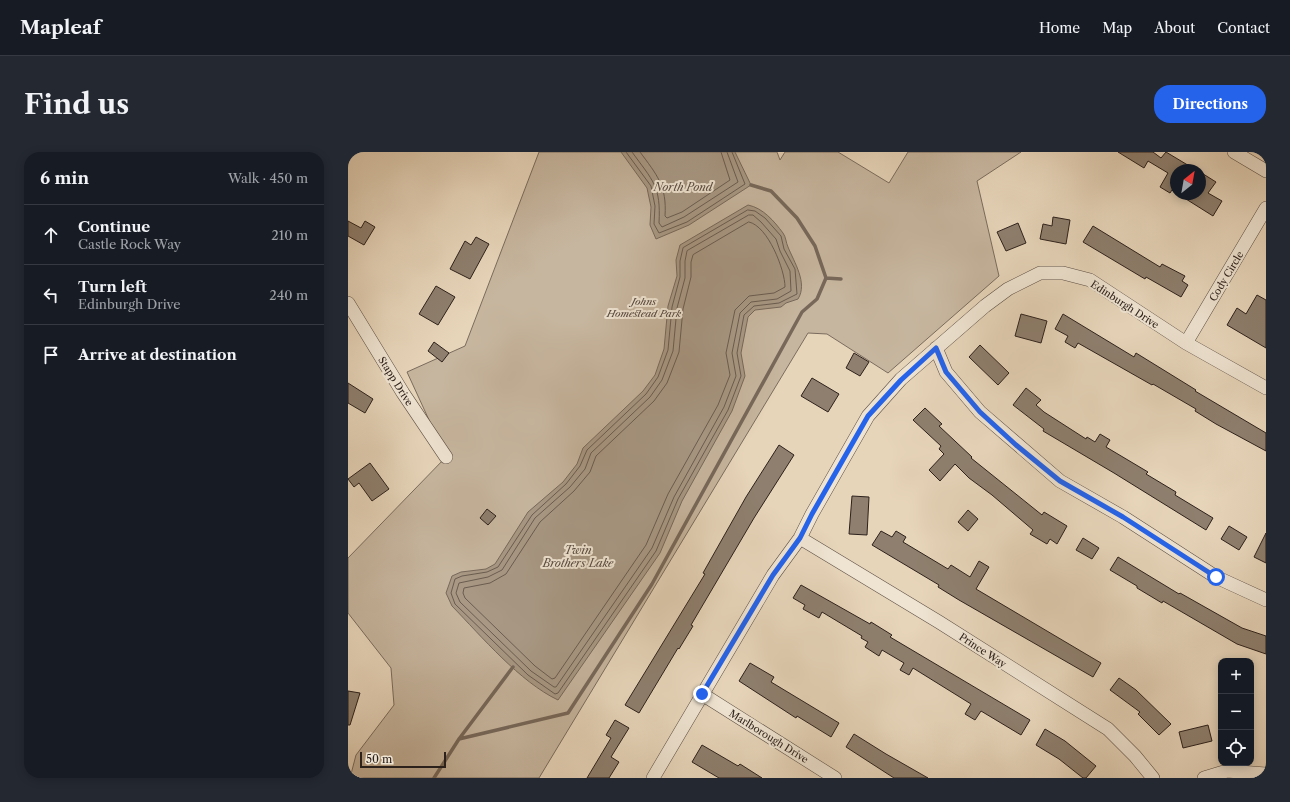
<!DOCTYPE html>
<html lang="en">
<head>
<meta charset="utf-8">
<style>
	:root { --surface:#171b24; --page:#242831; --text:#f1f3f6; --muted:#9ea1a6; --line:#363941; --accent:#2563eb }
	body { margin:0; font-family:"Libre Caslon Text",serif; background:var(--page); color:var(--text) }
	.controls { position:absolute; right:12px; bottom:12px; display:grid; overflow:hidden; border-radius:8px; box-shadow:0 2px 10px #0003 }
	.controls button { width:36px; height:36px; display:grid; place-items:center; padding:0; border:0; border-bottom:1px solid var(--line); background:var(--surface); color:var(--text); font:20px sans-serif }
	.compass { position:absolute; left:822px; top:12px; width:36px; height:36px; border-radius:50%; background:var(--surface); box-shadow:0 2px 10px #0003; rotate:31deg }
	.scale { position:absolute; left:12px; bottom:10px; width:86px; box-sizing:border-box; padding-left:4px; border:2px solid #2d211c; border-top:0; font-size:11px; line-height:14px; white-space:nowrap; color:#2d211c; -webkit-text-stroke:3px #efe4d2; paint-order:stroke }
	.stop { position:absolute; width:12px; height:12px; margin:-9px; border:3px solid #2563eb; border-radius:50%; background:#fff }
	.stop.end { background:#2563eb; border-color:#fff; box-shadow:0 1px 4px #0008 }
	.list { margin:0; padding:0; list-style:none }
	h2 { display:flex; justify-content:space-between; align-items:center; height:52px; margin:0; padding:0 16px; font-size:17px }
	h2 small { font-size:13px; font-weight:400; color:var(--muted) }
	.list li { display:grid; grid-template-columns:26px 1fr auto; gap:12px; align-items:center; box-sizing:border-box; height:60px; padding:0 16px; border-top:1px solid var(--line) }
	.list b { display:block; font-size:15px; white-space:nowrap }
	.list p { margin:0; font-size:13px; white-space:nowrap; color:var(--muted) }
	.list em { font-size:13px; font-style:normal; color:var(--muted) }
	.icon { flex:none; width:22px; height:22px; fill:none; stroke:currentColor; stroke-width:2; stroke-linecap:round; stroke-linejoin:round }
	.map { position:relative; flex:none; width:918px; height:626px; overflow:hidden; border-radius:16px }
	header { display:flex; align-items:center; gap:24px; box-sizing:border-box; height:56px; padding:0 20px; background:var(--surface); border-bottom:1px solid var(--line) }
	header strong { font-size:19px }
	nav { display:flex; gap:22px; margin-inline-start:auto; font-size:14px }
	.intro { display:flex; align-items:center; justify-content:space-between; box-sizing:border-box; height:96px; padding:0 24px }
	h1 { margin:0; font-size:28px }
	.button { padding:10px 18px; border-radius:16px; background:var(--accent); color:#fff; font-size:14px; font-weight:700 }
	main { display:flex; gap:24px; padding:0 24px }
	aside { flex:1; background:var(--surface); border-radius:16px; box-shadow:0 2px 10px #0003 }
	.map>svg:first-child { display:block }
	.green { fill:#c7b69f; stroke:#7a6c5e }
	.water { fill:#a89884; stroke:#77685a }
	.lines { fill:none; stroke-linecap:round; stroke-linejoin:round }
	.shore { stroke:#6a5c50; stroke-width:1 }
	.stream { stroke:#77685a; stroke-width:3.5 }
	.building { fill:#8e7f6e; stroke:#2d211c }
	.street-casing { stroke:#5c4e44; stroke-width:14 }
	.street { stroke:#efe4d2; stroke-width:13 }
	.route { stroke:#2563eb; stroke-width:5 }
	.labels { text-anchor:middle; stroke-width:4; stroke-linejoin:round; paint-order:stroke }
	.street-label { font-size:10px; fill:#2d211c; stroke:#efe4d2 }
	.park-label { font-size:10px; font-style:italic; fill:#54463d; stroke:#efe4d2 }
	.water-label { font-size:11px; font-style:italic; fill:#584b40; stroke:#efe4d2 }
</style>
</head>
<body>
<header>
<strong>Mapleaf</strong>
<nav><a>Home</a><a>Map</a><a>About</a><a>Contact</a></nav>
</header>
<div class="intro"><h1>Find us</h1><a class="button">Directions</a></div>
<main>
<aside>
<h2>6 min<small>Walk · 450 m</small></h2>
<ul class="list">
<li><svg class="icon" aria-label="ahead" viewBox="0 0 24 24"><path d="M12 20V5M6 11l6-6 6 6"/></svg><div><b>Continue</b><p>Castle Rock Way</p></div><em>210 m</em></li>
<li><svg class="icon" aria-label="left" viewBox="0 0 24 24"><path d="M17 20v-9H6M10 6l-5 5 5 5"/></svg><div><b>Turn left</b><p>Edinburgh Drive</p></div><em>240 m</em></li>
<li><svg class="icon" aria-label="arrive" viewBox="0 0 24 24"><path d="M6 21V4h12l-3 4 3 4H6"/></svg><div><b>Arrive at destination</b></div></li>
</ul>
</aside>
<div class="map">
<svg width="918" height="626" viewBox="0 0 918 626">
	<rect width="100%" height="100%" fill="#e7d5ba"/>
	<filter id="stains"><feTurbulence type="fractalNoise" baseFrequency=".005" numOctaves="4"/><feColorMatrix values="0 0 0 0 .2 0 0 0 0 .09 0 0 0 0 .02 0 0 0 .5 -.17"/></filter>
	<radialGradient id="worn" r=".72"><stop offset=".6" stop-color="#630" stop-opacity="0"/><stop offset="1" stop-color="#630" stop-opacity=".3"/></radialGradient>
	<path class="green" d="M191 0H429L432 8 437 0H490L541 31 560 0H673L629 29 651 124 540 221 479 182 460 181 191 626H2L8 603 46 553 43 516 0 461V406L98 305 59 220 117 194Z"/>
	<path class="water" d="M273 0H387L403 33 341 73 308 87 302 73 303 55 299 36Z
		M400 53C415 56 426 69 435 81 438 85 438 91 440 95 446 110 460 131 450 147L438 151 433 155 407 158 400 165 393 201 397 224 384 259 334 349 312 401 210 548C172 530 134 485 104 454L98 441 104 424 113 420 138 417 147 412 180 360 215 330 229 312 235 296 295 239 307 223 316 197 320 154 329 124 328 108 332 93Z"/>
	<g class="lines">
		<path class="shore" d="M278 0 303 34 307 54 306 72 311 81 339 70 397 32 384 0
			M284 0C305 29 313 34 311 71L314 75 336 65 390 30 379 0
			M292 0C309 23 319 34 317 64L319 66 334 60 382 28 373 0
			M400 58 407 59 417 66 433 84 436 97 447 117 449 142 431 151 406 154 396 163 389 201 393 224 380 258 330 347 308 399 210 541 207 542 180 523 107 452 103 441 107 427 114 424 139 420 150 415 184 363 218 332 232 314 239 298 298 242 310 225 320 198 324 155 332 125V109L335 96Z
			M401 63H405L413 70 428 87 432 99 442 119 443 139 429 147 403 150 392 161 384 201 388 224 376 255 326 345 304 396 208 535H206L183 519 112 450 108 441 111 431 140 425 154 418 187 366 222 335 237 317 243 301 302 245 314 228 325 199 329 156 337 126V109L339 99Z
			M401 70C420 74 437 118 437 135L426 141 401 144 387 158 378 201 382 223 370 253 320 342 298 393 207 526 204 527 187 514 117 446 115 441 116 436 142 431 158 422 192 370 226 339 242 320 248 304 306 249 319 231 331 200 335 157 343 125V110L345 103Z"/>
		<path class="stream" d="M478 126 493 127
			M111 587 220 561 304 432 454 160 469 147 478 126 467 94 449 66 423 39 403 33
			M86 626 111 587 165 515"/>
	</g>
	<path class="building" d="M770 0H805L813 6 818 0 848 18H828V41L824 38 822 41 812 35 820 21 800 9 796 16Z
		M852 20 868 30 860 41 874 49 865 64 830 42H852Z
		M705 65 722 68 718 92 692 87 695 72 704 74Z
		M0 69 13 76 17 69 27 75 16 93 0 84Z
		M670 71 678 91 658 99 649 80Z
		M745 74 812 115 814 112 837 124 834 129 840 133 833 145 798 125 797 127 735 90Z
		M128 85 141 92 122 127 102 117 117 89 123 93Z
		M88 134 107 145 90 173 71 162Z
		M909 143 918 148V196L879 173 889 156 898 162Z
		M673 162 699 169 693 191 667 184Z
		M715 162 786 205 788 201 848 238 847 239 918 281V299L868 272 847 259 848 257 805 232 804 233 730 191 727 196 717 190 720 184 707 177Z
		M86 190 101 201 94 210 80 199Z
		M632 193 661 221 650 233 621 205Z
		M506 201 521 210 512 224 498 216Z
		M464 226 491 242 480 260 453 244Z
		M0 231 25 247 17 261 0 251Z
		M678 236 693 248 688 253 696 260 738 287 739 285 747 290 752 282 762 288 758 295 800 320 798 322 828 340 827 343 865 366 858 378 766 321 695 279 696 277 665 253Z
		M577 256 594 272 591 274 624 305 623 306 694 363 696 360 719 374 709 392 702 387 699 392 682 382 685 378 644 343 621 326 607 312 592 329 581 318 596 302 591 297 593 294 565 268Z
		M431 293 446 303 406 366 343 473 345 474 331 497 330 496 291 561 277 553 357 422 355 421 398 345Z
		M22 311 41 337 24 349 11 331 6 335 0 327Z
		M504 344 521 345 519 383 501 382Z
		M139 357 148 364 140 373 132 366Z
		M620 358 630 367 620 379 610 370Z
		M881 374 899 385 891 398 873 387Z
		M533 379 544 385 548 379 558 385 555 390 600 417 603 413 622 425 631 409 641 415 628 437 753 511 745 525 611 448 590 435 591 433 524 393Z
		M918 381V411L906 405Z
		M735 386 751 396 744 407 728 398Z
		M770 405 831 442 832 441 894 476 918 484V502L889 492 815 449 814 451 789 436V434L762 418Z
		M453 433 522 472 523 470 544 483 542 485 682 568 673 583 633 559 627 568 617 562 623 552 565 516 561 523 552 518 556 511 534 498 531 504 517 495 520 490 513 486 514 484 474 460 471 466 455 457 457 453 445 446Z
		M402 511 426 525 423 530 491 571 483 585 449 564 448 566 391 529Z
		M771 526 788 538 823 572 811 583 790 562 792 560 762 538Z
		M0 539 12 541 2 573H0Z
		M267 568 281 576 263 605 271 610 261 626H239L263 586 258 583Z
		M860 573 864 589 835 596 831 580Z
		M697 577 717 589 748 614 738 626H735L711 607 688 593Z
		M506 582 538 602 580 626H546L498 595Z
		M354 593 390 614 392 612 414 626H371L344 610Z"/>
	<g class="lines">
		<defs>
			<path id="street" d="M886 0 918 19
				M0 151 55 241 98 305
				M838 191 918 56
				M588 196 598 220 632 260 712 329 775 365 868 425 918 448
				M452 386 591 470 760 577 787 604 805 626
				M354 542 487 626
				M305 626 425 423 452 386 464 362 520 264 553 227 637 154 660 137 692 121H715L742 128 838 191 918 236
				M856 626 879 619 918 622"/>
		</defs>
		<use href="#street" class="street-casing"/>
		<use href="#street" class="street"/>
	</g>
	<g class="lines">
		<path class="route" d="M354 542 425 423 452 386 464 362 520 264 553 228 588 196 598 220 632 260 668 293 712 329 775 365 868 425"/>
	</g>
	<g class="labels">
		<g class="street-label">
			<text transform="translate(878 124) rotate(-59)" y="4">Cody Circle</text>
			<text transform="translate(777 152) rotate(33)" y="4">Edinburgh Drive</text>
			<text transform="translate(48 229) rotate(58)" y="4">Stapp Drive</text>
			<text transform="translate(635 498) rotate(33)" y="4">Prince Way</text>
			<text transform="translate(421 584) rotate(32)" y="4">Marlborough Drive</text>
		</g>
		<g class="park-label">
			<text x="296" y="153">Johns<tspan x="296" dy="12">Homestead Park</tspan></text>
		</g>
		<g class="water-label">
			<text x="335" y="39">North Pond</text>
			<text x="230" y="402">Twin<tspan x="230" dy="13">Brothers Lake</tspan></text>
		</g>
	</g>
	<rect width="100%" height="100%" filter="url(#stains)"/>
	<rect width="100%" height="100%" fill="url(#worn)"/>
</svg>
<div class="controls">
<button>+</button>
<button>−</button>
<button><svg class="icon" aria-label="locate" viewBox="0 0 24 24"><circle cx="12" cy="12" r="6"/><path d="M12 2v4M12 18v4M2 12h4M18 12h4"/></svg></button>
</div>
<svg class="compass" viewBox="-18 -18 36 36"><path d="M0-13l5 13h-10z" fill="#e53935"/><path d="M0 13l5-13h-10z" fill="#9ea1a6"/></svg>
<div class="scale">50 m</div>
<div class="stop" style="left:868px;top:425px"></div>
<div class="stop end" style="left:354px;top:542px"></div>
</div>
</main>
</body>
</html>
